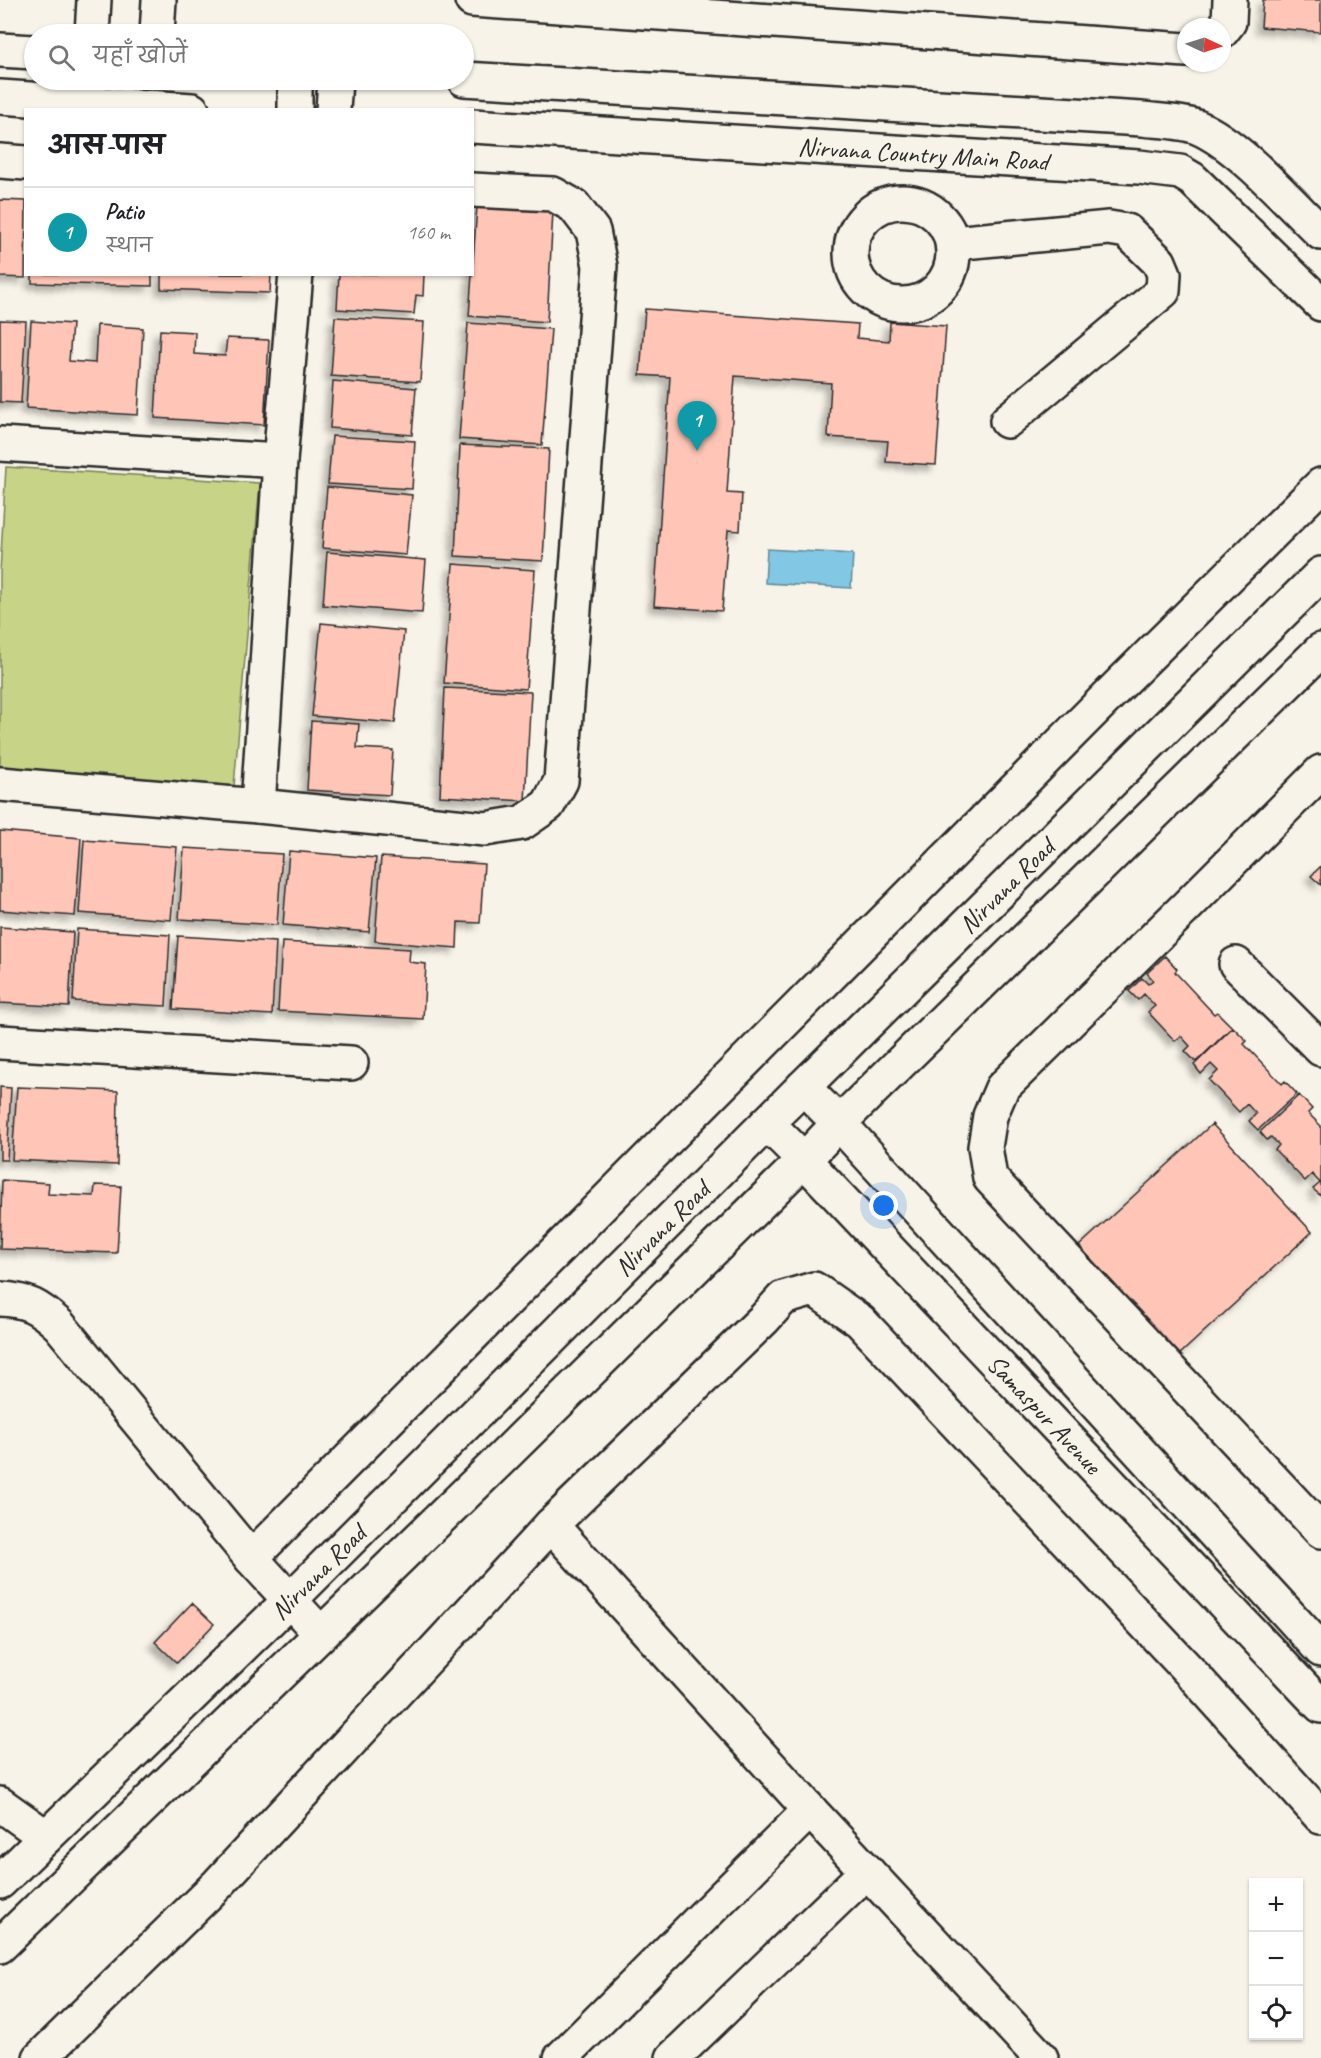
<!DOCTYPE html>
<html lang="hi">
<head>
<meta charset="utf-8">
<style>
	:root { --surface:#fff; --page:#f6f6f6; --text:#202124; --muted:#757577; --line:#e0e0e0; --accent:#d1495b }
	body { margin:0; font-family:Caveat,"Playpen Sans Deva",sans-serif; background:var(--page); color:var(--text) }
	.controls { position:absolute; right:18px; bottom:18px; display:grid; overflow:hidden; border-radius:0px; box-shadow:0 2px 4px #0004 }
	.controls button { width:54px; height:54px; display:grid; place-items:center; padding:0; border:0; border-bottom:2px solid var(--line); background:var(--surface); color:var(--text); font:30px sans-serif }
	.compass { position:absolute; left:1177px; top:18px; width:54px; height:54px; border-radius:50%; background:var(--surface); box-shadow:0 2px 4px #0004; rotate:94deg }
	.you { position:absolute; left:884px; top:1206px; width:21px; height:21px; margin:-15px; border:4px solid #fff; border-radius:50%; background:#1a73e8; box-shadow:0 0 0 9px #1a73e833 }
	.badge { display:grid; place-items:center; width:39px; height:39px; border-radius:50%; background:var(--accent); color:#fff; font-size:20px; font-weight:700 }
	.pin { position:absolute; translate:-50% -50px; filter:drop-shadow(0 2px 3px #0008) }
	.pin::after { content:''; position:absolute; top:32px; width:21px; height:18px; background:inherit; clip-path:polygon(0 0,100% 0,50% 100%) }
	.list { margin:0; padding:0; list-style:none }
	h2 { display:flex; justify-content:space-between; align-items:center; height:78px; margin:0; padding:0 24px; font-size:26px }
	h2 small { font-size:20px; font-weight:400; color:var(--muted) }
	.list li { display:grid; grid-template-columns:39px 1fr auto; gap:18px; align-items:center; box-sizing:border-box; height:90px; padding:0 24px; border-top:2px solid var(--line) }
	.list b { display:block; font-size:22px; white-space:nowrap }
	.list p { margin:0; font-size:20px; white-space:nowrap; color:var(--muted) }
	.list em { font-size:20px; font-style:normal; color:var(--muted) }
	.icon { flex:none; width:33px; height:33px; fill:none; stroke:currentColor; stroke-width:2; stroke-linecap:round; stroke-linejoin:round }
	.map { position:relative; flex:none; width:1321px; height:2058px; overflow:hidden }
	.search { position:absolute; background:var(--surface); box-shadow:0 2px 4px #0004; left:24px; top:24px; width:450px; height:66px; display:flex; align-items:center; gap:15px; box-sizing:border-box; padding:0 21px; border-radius:33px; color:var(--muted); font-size:22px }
	.panel { position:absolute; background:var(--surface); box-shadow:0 2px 4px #0004; left:24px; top:108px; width:450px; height:168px; border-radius:0px }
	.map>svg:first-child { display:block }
	.green { fill:#c7d386; stroke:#797f58; stroke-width:1.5 }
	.water { fill:#82c7e3; stroke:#5f8999; stroke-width:1.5 }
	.building { fill:#ffc5b6; stroke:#2b2b2b; stroke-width:1.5; filter:url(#shadow) }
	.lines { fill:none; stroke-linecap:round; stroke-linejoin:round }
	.minor-casing { stroke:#2b2b2b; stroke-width:38 }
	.major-casing { stroke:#2b2b2b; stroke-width:38 }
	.minor { stroke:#f7f3e8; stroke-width:33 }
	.major { stroke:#f7f3e8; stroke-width:33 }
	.labels { text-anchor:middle; stroke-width:4.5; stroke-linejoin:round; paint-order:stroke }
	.street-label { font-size:26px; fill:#2b2b2b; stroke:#f7f3e8 }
</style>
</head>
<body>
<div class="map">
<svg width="1321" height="2058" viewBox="0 0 1321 2058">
	<defs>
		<filter id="shadow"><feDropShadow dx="-5.5" dy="5.5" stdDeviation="3" flood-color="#0004"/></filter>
	</defs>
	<rect width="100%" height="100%" fill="#f7f3e8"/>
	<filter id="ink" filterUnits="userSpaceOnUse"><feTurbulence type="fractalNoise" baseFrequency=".0167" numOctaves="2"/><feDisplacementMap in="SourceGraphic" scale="12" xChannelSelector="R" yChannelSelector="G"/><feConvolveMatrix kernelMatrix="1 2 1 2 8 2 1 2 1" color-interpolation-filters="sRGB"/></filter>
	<g filter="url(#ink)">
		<path class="green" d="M6 467 260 483 234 786 0 767V572Z"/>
		<path class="water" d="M767 549 853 554 851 588 765 583Z"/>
		<path class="building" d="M1263 0H1321V32L1261 27Z
			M0 200 26 201 25 278 0 277Z
			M477 206 553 211 547 322 469 316Z
			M32 274H152V286L32 283Z
			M161 274H271L270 293 161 289Z
			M339 274H424L423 296 416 295 414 314 337 309Z
			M645 309 858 324 857 338 889 341 890 322 946 326 936 465 886 462 888 441 828 437 831 383 735 376 727 493 742 494 740 531 728 530 722 611 654 606 670 377 640 375Z
			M335 317 424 322 420 382 331 376Z
			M0 320 26 321 21 403 0 402Z
			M31 321 72 324 69 361 95 363 97 325 143 328 138 415 26 408Z
			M468 323 551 329 542 445 459 439Z
			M160 330 195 332 194 354 225 356 227 338 269 340 264 425 155 418Z
			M333 381 416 388 412 435 330 428Z
			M332 436 415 441 412 489 328 484Z
			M460 445 549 449 543 561 455 556Z
			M327 487 412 495 406 555 322 548Z
			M327 552 426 560 422 613 323 605Z
			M453 564 535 570 526 689 444 683Z
			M321 623 404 631 395 723 312 716Z
			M445 688 531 692 525 801 440 796Z
			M311 721 359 724 357 748 393 750 390 795 307 790Z
			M0 831 81 838 75 916 0 910Z
			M84 840 177 847 171 920 79 913Z
			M184 848 282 854 277 925 179 919Z
			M289 851 376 858 369 932 283 925Z
			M381 857 484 864 480 923 458 922 457 948 375 941Z
			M1321 866V885L1311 876Z
			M0 927 73 932 69 1007 0 1003Z
			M77 929 170 935 166 1006 73 1001Z
			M178 936 276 942 272 1015 173 1009Z
			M282 942 410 949 409 962 426 964 423 1019 278 1011Z
			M1165 956 1177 969 1175 972 1214 1014 1217 1012 1232 1027 1196 1062 1185 1051 1190 1046 1181 1036 1175 1041 1148 1012 1155 1006 1144 994 1138 1000 1129 991 1142 978 1148 984 1153 980 1147 973Z
			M1233 1027 1247 1041 1244 1044 1282 1084 1285 1081 1297 1094 1258 1130 1249 1121 1256 1114 1247 1104 1239 1112 1209 1080 1218 1071 1211 1064 1201 1074 1194 1065Z
			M0 1087 11 1088 7 1160H0Z
			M17 1087 118 1091 117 1165 12 1160Z
			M1299 1095 1312 1109 1308 1113 1321 1126V1196L1313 1189 1320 1183 1312 1174 1305 1181 1275 1150 1279 1145 1271 1137 1267 1140 1260 1132Z
			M1212 1124 1312 1232 1179 1355 1079 1246Z
			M2 1180 49 1183 48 1194 94 1196 95 1185 121 1186 117 1253 0 1249Z
			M192 1603 214 1624 177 1663 155 1642Z"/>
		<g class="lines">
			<defs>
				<g id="minor">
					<path d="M472 0 1186 50"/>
					<path d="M1222 31 1229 22 1230 0"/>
					<path d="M92 34 94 0"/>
					<path d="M157 34 159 0"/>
					<path d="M0 50 34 52"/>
					<path d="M464 79 1142 119C1159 121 1181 121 1197 127 1238 144 1289 202 1321 233"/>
					<path d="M295 80V110"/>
					<path d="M0 97 192 110"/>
					<path d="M333 110 335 80"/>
					<path id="s1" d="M472 126 1139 167 1180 172 1192 179 1321 304"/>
					<path d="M0 161 26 163"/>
					<circle cx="902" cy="253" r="51"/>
					<path d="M953 243 1109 228 1127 231 1159 262 1164 274 1163 291 1007 421"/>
					<path d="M0 444 280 461"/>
					<path d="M1321 772 1187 906 1002 1088 990 1116 985 1147 990 1178 1321 1531"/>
					<path d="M0 784 258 806 485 829 522 823 548 805 561 781 600 266 593 231 574 206 553 194 472 190"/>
					<path d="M258 806 280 461 296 274"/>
					<path d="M1236 964 1321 1049"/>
					<path d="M0 1042 351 1063"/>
					<path d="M0 1299C28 1300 39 1307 59 1325L251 1558 320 1633"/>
					<path d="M551 1525 810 1810 1041 2058"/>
					<path d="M251 1558 1120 684 1321 485"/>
					<path d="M0 1804 46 1837"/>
					<path d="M40 2058 218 1884 551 1525 764 1319 783 1298 814 1289 860 1321 1194 1676 1321 1817"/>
					<path d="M561 2058 810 1810"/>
					<path d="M673 2058 867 1871"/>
				</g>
				<g id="major">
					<path d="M803 1087 839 1123 1321 1650"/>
					<path id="s2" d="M767 1123 804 1160 1321 1706"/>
					<path id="s3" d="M0 1882 289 1601 803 1087 1321 574"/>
					<path d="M0 1946 501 1459 804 1160 839 1123 1321 650"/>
				</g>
			</defs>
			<use href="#minor" class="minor-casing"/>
			<use href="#major" class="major-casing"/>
			<use href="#minor" class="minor"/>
			<use href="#major" class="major"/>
		</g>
	</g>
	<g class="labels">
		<g class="street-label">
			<text dy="9" stroke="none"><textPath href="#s1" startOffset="452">Nirvana Country Main Road</textPath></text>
			<text dy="9" stroke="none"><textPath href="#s3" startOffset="1416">Nirvana Road</textPath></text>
			<text dy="9" stroke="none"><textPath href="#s3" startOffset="930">Nirvana Road</textPath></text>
			<text dy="9" stroke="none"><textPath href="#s2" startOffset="402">Samaspur Avenue</textPath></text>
			<text dy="9" stroke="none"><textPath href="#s3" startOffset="444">Nirvana Road</textPath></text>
		</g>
	</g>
</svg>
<div class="controls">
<button>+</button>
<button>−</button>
<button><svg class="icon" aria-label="locate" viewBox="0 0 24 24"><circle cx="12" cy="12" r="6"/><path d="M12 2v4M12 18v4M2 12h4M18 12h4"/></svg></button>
</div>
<svg class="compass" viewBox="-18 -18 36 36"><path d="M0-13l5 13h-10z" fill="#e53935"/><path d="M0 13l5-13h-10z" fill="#757577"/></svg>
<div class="you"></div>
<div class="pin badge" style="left:697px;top:451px;background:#0f9aa8">1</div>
<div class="search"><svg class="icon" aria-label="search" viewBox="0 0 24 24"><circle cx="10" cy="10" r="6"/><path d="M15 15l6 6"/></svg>यहाँ खोजें</div>
<section class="panel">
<h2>आस-पास<small></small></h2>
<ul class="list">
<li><span class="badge" style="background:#0f9aa8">1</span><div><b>Patio</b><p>स्थान</p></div><em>160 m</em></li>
</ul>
</section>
</div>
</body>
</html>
